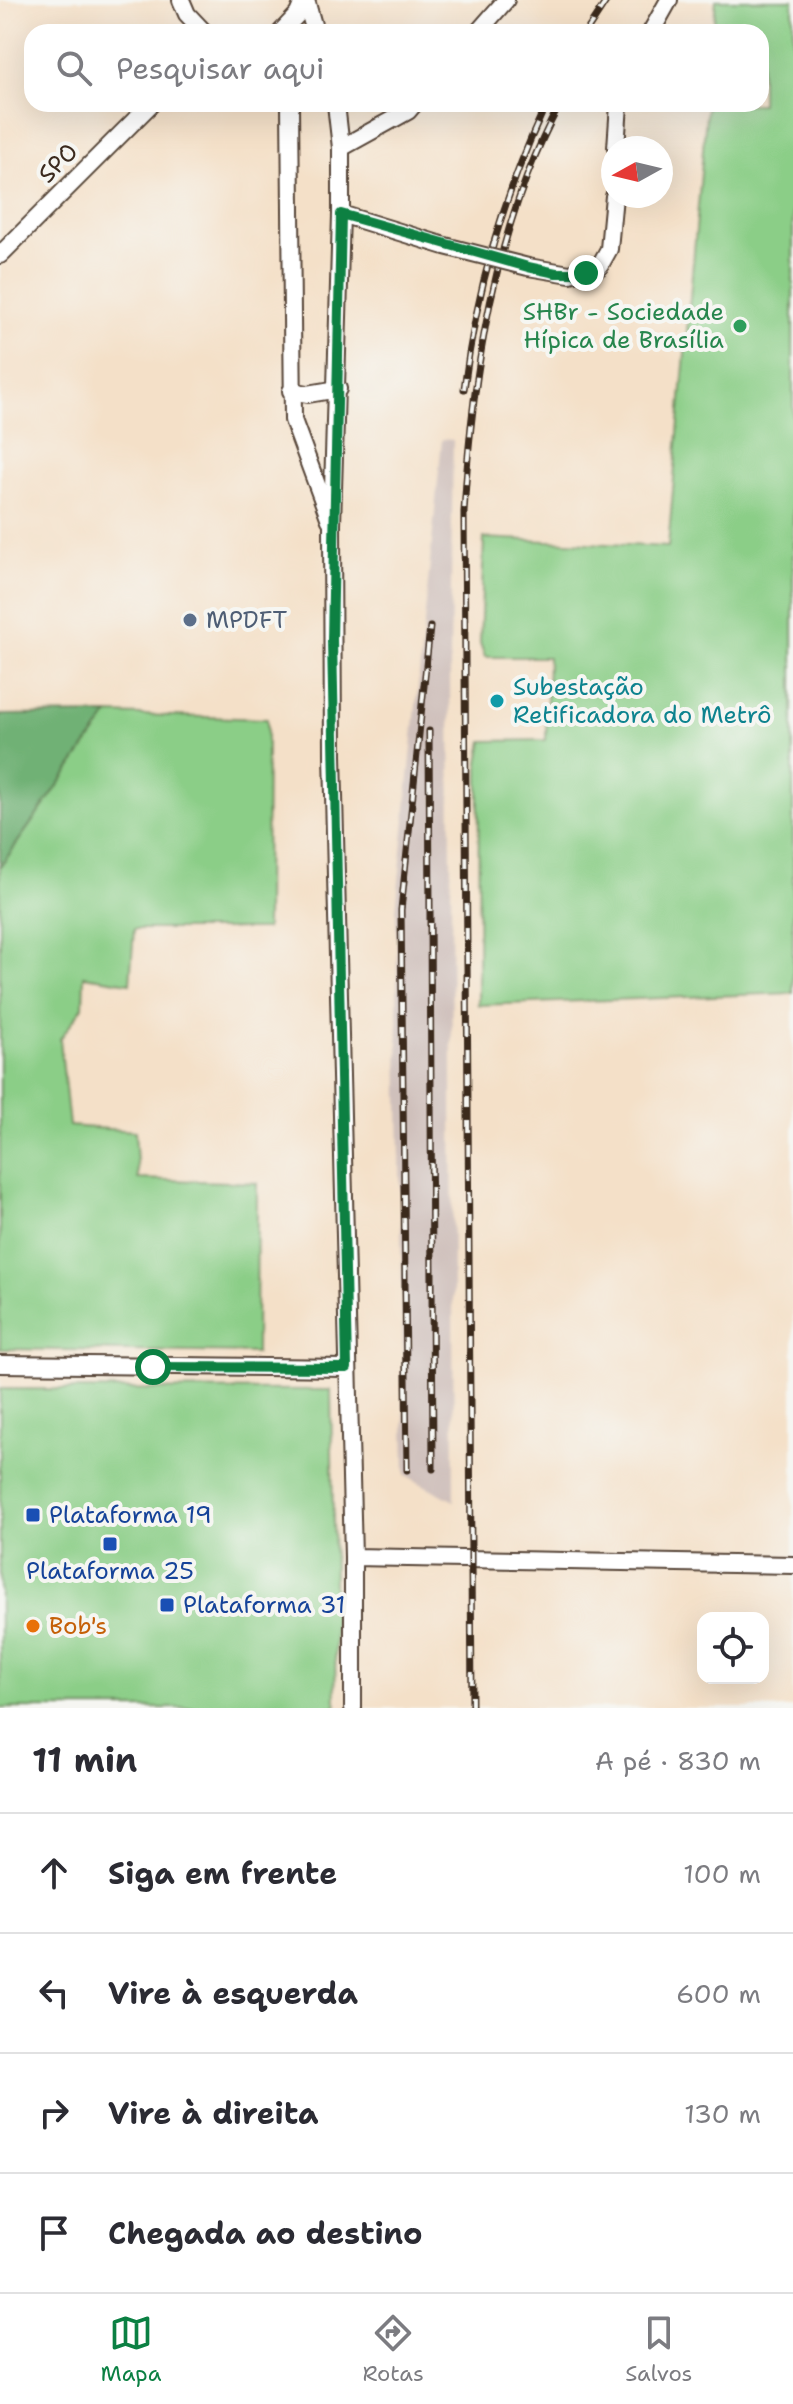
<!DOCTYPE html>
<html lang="pt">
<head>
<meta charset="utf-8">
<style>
	:root { --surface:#fff; --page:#f2f2f3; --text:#2b2b33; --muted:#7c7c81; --line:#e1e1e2; --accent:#0b8043 }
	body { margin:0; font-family:"Shantell Sans",sans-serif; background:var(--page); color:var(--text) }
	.controls { position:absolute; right:24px; bottom:24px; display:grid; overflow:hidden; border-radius:16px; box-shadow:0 8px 32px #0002 }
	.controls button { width:72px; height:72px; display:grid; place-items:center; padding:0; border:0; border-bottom:2px solid var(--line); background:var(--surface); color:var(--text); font:40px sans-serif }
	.compass { position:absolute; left:601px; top:136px; width:72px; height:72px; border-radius:50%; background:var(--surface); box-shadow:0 8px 32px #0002; rotate:262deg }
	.stop { position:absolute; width:24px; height:24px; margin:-18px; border:6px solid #0b8043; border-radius:50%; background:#fff }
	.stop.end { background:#0b8043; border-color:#fff; box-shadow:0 2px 8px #0008 }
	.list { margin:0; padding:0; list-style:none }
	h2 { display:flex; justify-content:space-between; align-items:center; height:104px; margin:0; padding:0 32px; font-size:34px }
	h2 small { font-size:26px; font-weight:400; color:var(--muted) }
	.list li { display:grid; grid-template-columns:52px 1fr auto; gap:24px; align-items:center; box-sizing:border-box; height:120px; padding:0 32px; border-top:2px solid var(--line) }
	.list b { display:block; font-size:30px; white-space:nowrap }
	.list em { font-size:26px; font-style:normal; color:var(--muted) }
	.icon { flex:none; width:44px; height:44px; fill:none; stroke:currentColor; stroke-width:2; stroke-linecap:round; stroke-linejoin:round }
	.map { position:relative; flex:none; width:793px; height:1708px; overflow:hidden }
	.search { position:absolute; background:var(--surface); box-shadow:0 8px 32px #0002; left:24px; right:24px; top:24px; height:88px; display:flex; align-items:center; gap:20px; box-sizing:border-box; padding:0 28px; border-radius:24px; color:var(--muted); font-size:30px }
	.sheet { height:584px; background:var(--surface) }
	nav { display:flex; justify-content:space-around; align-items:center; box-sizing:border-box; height:112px; border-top:2px solid var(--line); background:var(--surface); font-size:22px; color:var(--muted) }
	nav a { display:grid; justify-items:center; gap:4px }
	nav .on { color:var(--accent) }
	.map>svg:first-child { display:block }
	.industrial { fill:#cfc0bb }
	.green { fill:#8bce87; stroke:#637c52; stroke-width:2 }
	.forest { fill:#70b174; stroke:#566e49; stroke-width:2 }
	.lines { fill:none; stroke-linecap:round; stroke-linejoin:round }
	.tertiary-casing { stroke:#574538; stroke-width:20 }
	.tertiary { stroke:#fff; stroke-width:16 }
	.rail-casing { stroke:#3b2a1e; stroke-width:7 }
	.rail { stroke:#f6f6f2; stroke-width:4; stroke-dasharray:12; stroke-linecap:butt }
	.tertiary-bridge-casing { stroke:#574538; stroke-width:20; stroke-linecap:butt }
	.tertiary-bridge { stroke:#fff; stroke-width:16 }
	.route { stroke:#0b8043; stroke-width:10 }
	.leisure-dot { fill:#2e9e5b; stroke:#f6f6f2; stroke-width:3 }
	.service-dot { fill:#5c6f8a; stroke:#f6f6f2; stroke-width:3 }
	.culture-dot { fill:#0f9aa8; stroke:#f6f6f2; stroke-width:3 }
	.transit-dot { fill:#1a4fb4; stroke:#f6f6f2; stroke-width:3 }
	.food-dot { fill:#e8710a; stroke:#f6f6f2; stroke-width:3 }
	.labels { text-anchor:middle; stroke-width:8; stroke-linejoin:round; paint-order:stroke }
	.street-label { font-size:24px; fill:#3b2a1e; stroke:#f6f6f2 }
	.leisure-label { font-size:24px; fill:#27864d; stroke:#f6f6f2; text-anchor:end }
	.service-label { font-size:24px; fill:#4e5e75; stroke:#f6f6f2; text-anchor:start }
	.culture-label { font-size:24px; fill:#0d838f; stroke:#f6f6f2; text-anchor:start }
	.transit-label { font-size:24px; fill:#164399; stroke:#f6f6f2; text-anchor:start }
	.food-label { font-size:24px; fill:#c56008; stroke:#f6f6f2; text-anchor:start }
</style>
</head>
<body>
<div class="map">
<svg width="793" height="1708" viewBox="0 0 793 1708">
	<rect width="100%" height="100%" fill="#f6f6f2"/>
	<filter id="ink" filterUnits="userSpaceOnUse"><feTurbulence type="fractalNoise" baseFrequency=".0125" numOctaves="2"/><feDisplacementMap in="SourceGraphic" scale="16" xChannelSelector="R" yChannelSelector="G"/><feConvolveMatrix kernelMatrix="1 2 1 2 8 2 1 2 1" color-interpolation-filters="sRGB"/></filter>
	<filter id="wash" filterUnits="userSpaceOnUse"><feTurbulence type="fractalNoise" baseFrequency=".006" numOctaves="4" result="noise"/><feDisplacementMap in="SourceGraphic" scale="32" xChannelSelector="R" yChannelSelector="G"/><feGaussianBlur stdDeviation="1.8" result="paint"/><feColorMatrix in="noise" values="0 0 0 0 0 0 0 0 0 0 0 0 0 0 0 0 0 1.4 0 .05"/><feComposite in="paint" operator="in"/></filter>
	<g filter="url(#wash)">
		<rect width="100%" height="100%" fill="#f4e0c8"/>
		<path class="industrial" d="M442 439 453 440 450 660 454 1501 405 1475 396 912Z"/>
		<path class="green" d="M716 0H793V993L478 1005 479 762 483 741 546 740 548 657H485L480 643 484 538 668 547 707 104H761V32H713Z
			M109 714 267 719 266 929H134L130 983 84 976 83 1007 60 1039 69 1126 135 1131 138 1179 257 1183 256 1353 0 1349V867Z
			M0 1389 331 1390 336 1708H0Z"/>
		<path class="forest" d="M109 714 0 867V715Z"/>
	</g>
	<g filter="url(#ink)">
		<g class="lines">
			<defs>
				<path id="tertiary" d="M181 0 187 14 204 32
					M306 0 315 32
					M281 32 298 14 304 0
					M478 32 506 0
					M651 32 669 0
					M290 104 293 420 330 520
					M336 104 341 148V214L332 525 333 755 353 1557V1708
					M341 148 408 111 414 104
					M616 148 619 104
					M341 214 445 246
					M0 255 151 104
					M528 267 570 274 599 267 609 249 614 196
					M291 391 308 394 338 389
					M0 1364 347 1368
					M353 1557 793 1565"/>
			</defs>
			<use href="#tertiary" class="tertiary-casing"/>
			<use href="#tertiary" class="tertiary"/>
			<defs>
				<path id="rail" d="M586 32 607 0
					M464 389C476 292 503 197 544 109
					M429 731 433 1469
					M407 1470 401 910 430 627
					M472 1708 464 512C472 375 494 226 560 104"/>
			</defs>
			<use href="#rail" class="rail-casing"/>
			<use href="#rail" class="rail"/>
			<defs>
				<path id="tertiary-bridge" d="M445 246 528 267"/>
			</defs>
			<use href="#tertiary-bridge" class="tertiary-bridge-casing"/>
			<use href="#tertiary-bridge" class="tertiary-bridge"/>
		</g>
	</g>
	<g class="lines" filter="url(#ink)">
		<path class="route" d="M153 1367 347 1368 332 640 341 214 528 267 556 273H586"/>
	</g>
	<circle class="leisure-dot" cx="740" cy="326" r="8"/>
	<circle class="service-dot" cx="190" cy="620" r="8"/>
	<circle class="culture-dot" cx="497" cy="701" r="8"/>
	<g class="transit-dot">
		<rect x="25" y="1507" width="16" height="16" rx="4"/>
		<rect x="102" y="1536" width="16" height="16" rx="4"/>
		<rect x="159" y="1597" width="16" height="16" rx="4"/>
	</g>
	<circle class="food-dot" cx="33" cy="1626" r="8"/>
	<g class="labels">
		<g class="street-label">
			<text transform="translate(58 163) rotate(-45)" y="8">SPO</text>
		</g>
		<g class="leisure-label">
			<text x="724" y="320">SHBr - Sociedade<tspan x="724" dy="28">Hípica de Brasília</tspan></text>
		</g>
		<g class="service-label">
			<text x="206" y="628">MPDFT</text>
		</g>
		<g class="culture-label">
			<text x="513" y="695">Subestação<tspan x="513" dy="28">Retificadora do Metrô</tspan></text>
		</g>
		<g class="transit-label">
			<text x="49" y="1523">Plataforma 19</text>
			<text x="110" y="1579" text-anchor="middle">Plataforma 25</text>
			<text x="183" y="1613">Plataforma 31</text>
		</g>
		<g class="food-label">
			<text x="49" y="1634">Bob's</text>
		</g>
	</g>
</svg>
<div class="controls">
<button><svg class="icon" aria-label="locate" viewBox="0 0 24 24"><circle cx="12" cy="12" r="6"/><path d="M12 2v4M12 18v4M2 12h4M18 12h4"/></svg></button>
</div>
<svg class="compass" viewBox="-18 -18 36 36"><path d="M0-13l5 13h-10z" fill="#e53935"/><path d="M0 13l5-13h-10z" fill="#7c7c81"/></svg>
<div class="stop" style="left:153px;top:1367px"></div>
<div class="stop end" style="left:586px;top:273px"></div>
<div class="search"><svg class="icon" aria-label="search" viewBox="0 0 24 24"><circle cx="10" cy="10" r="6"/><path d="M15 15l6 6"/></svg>Pesquisar aqui</div>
</div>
<section class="sheet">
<h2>11 min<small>A pé · 830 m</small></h2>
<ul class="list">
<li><svg class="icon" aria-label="ahead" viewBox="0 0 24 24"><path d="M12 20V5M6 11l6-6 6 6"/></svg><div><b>Siga em frente</b></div><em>100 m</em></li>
<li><svg class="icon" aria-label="left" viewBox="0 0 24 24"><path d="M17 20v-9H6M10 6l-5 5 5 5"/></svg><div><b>Vire à esquerda</b></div><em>600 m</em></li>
<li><svg class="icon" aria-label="right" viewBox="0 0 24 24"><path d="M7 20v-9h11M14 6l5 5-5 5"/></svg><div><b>Vire à direita</b></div><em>130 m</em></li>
<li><svg class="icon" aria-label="arrive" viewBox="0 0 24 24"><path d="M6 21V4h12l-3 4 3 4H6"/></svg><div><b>Chegada ao destino</b></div></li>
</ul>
</section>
<nav>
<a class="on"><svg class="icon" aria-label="map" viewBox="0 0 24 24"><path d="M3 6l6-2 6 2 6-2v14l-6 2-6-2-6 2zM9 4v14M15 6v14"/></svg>Mapa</a>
<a><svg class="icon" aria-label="directions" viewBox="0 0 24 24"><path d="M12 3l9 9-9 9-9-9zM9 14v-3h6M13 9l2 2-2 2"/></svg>Rotas</a>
<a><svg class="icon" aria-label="saved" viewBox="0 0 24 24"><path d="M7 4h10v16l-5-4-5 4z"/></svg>Salvos</a>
</nav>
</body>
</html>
